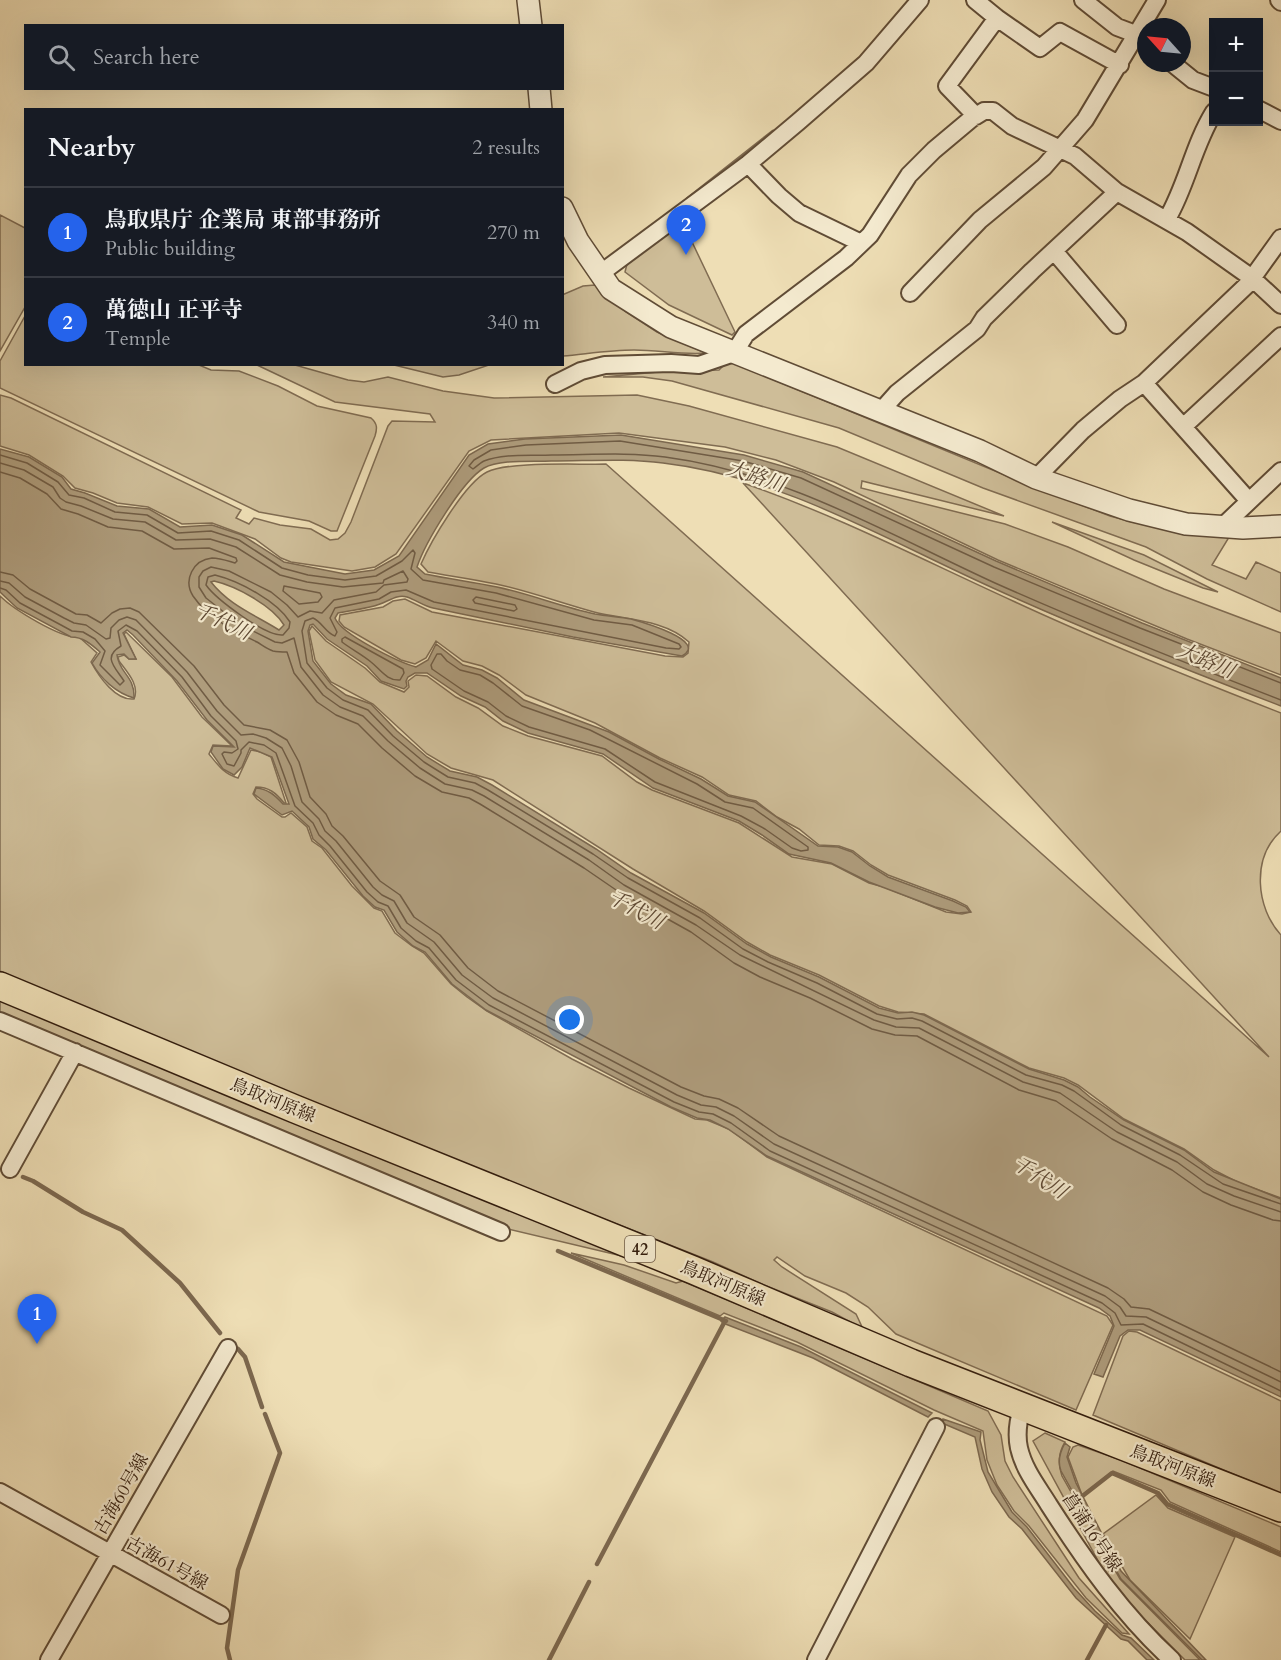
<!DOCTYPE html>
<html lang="en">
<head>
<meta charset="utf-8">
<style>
	:root { --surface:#171b24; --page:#242831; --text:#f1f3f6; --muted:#9ea1a6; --line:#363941; --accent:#2563eb }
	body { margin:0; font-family:Cardo,"Noto Serif JP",serif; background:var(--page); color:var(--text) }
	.controls { position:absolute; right:18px; top:18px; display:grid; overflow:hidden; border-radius:0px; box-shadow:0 6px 24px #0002 }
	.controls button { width:54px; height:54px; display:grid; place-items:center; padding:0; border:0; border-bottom:2px solid var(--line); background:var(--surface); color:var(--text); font:30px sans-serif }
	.compass { position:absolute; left:1137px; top:18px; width:54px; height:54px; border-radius:50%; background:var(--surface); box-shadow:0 6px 24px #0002; rotate:297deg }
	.you { position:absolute; left:570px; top:1020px; width:21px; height:21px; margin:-15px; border:4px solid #fff; border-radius:50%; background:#1a73e8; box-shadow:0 0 0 9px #1a73e833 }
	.badge { display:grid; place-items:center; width:39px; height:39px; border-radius:50%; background:var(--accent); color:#fff; font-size:20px; font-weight:700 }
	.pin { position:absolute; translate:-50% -50px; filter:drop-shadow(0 2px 3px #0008) }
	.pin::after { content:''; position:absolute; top:32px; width:21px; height:18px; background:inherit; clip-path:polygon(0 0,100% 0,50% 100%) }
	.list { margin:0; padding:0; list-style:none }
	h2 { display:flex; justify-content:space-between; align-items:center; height:78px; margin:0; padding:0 24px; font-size:26px }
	h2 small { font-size:20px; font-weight:400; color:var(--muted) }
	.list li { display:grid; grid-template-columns:39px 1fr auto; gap:18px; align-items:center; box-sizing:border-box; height:90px; padding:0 24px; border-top:2px solid var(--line) }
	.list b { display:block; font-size:22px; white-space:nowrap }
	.list p { margin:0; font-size:20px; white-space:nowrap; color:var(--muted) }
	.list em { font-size:20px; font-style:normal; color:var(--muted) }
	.icon { flex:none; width:33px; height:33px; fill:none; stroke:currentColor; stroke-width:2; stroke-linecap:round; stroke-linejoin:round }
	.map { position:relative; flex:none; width:1281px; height:1660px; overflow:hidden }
	.search { position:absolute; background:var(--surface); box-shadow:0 6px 24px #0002; left:24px; top:24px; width:540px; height:66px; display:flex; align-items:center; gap:15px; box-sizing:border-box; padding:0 21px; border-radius:0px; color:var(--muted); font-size:22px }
	.panel { position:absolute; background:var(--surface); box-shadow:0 6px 24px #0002; left:24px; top:108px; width:540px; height:258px; border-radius:0px }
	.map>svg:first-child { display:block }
	.green { fill:#cebd98; stroke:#806c52; stroke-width:1.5 }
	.water { fill:#ae9c7c; stroke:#7c684f; stroke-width:1.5; fill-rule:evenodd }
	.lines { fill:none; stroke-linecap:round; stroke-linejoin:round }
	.shore { stroke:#705c44; stroke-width:1.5 }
	.stream { stroke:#7c684f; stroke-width:4.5 }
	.minor-casing { stroke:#604c36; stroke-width:20 }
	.tertiary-casing { stroke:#604c36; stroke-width:24 }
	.primary-casing { stroke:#311b0c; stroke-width:30 }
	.minor { stroke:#f4eacf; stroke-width:16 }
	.tertiary { stroke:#f4eacf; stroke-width:21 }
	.primary { stroke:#eedeb5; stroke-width:27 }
	.labels { text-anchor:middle; stroke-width:4.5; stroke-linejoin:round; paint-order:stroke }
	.shield { fill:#f4eacf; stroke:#6c5946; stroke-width:1.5 }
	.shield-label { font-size:16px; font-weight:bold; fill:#311b0c }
	.street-label { font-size:18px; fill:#311b0c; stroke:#f4eacf }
	.water-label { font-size:20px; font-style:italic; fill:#5d4833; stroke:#f4eacf }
</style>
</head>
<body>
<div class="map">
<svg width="1281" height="1660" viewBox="0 0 1281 1660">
	<rect width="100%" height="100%" fill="#eedeb5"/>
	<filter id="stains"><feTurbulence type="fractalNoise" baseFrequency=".00333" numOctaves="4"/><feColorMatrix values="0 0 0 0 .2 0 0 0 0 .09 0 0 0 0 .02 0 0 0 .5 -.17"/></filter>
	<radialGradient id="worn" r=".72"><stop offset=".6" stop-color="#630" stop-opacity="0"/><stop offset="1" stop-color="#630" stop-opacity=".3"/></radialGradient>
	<path class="green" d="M0 215 25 228V307L0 351Z
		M682 221 735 332 732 335 669 305 625 272 627 264Z
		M595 285 626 312 657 332 706 353C682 355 659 350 634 350 610 350 586 354 563 356L562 295 583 286Z
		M25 316 26 364 199 365 211 370 239 371 278 386 317 406 371 418C378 424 377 429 375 436L337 531H331L309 521 259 512 0 388V361Z
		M728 361 1029 485 1110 516 1132 522 1190 532 1231 534 1212 565 1246 579 1256 562 1281 573V612L1207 579 1146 547 983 488 839 428 672 381 643 377H603L669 371 719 370Z
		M257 365H295L348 380 364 382 388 377 443 391 494 398 637 395 689 406 837 447 1004 516 862 481 861 488 1005 524 1068 547 1164 589 1281 633V675L1187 639 998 560 834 482 776 460 725 447 619 433 491 440 469 451 396 554 375 567 352 571 291 562 281 558 255 539 212 523 182 524 148 507 117 503 93 493 75 488 63 476 29 455 0 446V395L11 398 241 510 236 518 249 524 254 518 280 525 311 529 330 540 338 539 345 533 351 522 388 426 392 421 435 422 430 414 335 402Z
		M394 365 489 364V365L459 375 443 377Z
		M606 464 1269 1057 743 483C836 515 923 560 1013 601 1101 642 1191 678 1281 713V831C1251 858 1256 908 1281 935V1198L1239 1183 1214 1170 1184 1149 1124 1119 1078 1085 1064 1078 1029 1068 924 1014 898 1012 879 1006 819 975 770 955 747 942 704 911 633 869 493 780 451 768 427 754 373 704 331 682 315 660 309 631 312 626 326 641 365 668 380 682 404 692 409 687 408 681 416 675 427 676 456 697 478 708 503 726 528 736 602 756 637 782 652 790 739 823 792 857 832 864 869 883 884 887 946 912 962 914 971 912 967 906 955 900 888 875 871 865 853 851 839 846 819 845 799 829 777 817 756 801 729 795 702 777 660 758 595 723 526 695 499 675 482 666 463 661 436 641 426 658 415 664 401 660 344 627 339 621 340 615 383 607 393 601 405 599 432 612 665 656 683 657 688 653 689 642C664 619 625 620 594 612 561 603 529 591 496 584 473 579 450 576 428 572L421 564C431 541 465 483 487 472 509 461 578 465 606 464Z
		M1052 522 1144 555 1218 592 1203 588 1134 560Z
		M0 596C13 609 61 639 79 637L97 653 91 662C99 677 116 701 134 699 140 685 127 672 119 661L118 657 124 655 129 659H136L124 634 126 632 172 677 202 717 232 746 213 745 209 754C218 765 224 774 238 778L251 750 261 752 271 757 286 803H284C276 793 269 787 256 787L253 794 257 799 282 817H285L291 813 307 827 312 841 322 848 352 886 374 908 382 911 395 933 412 946 424 953 451 984 467 997 487 1011 572 1059 629 1088 695 1119 707 1120 729 1129 767 1157 1107 1316 1113 1325 1076 1410 896 1334 868 1307 846 1293 805 1276 777 1257 774 1260 782 1267 856 1314 863 1329 832 1312 764 1285 713 1262 520 1186 98 1015 0 971Z
		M0 999 622 1256 500 1227 0 1018Z
		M571 1253 624 1265 676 1283 683 1281 988 1411 1001 1435 1005 1461 1013 1477 1079 1578 1129 1634 1122 1633 1086 1598 1029 1526 1014 1511 997 1485 987 1460 983 1431 934 1410 797 1342 724 1313 720 1316Z
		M1129 1331 1137 1332 1281 1401V1494L1093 1415 1123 1336Z
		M1045 1433 1065 1442C1058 1454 1058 1463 1062 1476L1120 1579 1200 1660H1185L1125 1600 1102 1568 1033 1441Z
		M1078 1445 1121 1460 1281 1527V1552L1170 1502 1161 1490 1113 1471 1082 1495 1068 1457 1073 1447Z
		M1156 1495 1168 1508 1235 1537 1190 1639 1130 1580 1103 1534Z"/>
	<path class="water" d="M621 435 744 455 803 472 996 561 1142 623 1281 678V706C1184 669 1087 631 993 588 886 540 783 477 663 463 626 458 589 461 551 461 533 462 500 459 484 468 462 481 425 543 417 567L425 574C449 579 473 582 497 587 530 594 562 607 595 614 607 616 619 617 631 619 642 622 709 641 682 656L573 637 433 608C424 606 416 600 407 597 397 594 389 601 380 604 367 609 352 610 338 613L335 618C341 634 398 662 416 667L428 660 436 644 463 665 482 670 497 678 524 700 609 732 659 759 701 779 728 796 755 802 818 846 838 847 852 852 870 866 888 877 953 901 966 907 970 912 958 913 935 907 869 882 831 863 789 854 762 835 739 821 653 788 603 754 528 733 503 721 485 707 461 696 427 673H415L408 677 406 681 407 686 404 689 381 681 367 666 327 639 313 624 310 625 308 631 313 661 331 684 346 695 371 704 397 731 427 757 450 771 477 777 492 785 596 849 631 873 704 913 747 944 771 957 819 977 879 1008 898 1013 912 1012 924 1015 1029 1069 1064 1080 1078 1087 1090 1097 1124 1120 1184 1150 1214 1172 1281 1199V1397L1140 1330H1128L1120 1336 1103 1377 1094 1374 1114 1326 1110 1316 1099 1308 767 1156 728 1129 710 1120 697 1118 671 1107 486 1010 452 984 425 952 413 946 397 932 384 910 375 907 363 896 326 850 313 839 309 827 292 811 282 815 254 794 256 788C268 789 275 795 283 804H289L272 757 250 748 242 767 234 775 223 769 211 752 213 746 234 747 207 720 177 681 133 635 127 630 123 633 136 659H129L124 654 117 655C119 673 135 676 134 698 116 693 101 679 92 663L100 652C91 644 83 637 71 637L17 608 0 592V449L29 457 62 477 71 489 85 493 117 506 149 509 180 527 212 525 242 535 284 562 345 574 374 570 399 556 469 455 488 444 525 439ZM214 581C236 586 273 606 284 625L279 630C255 615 229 605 211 582Z
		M725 1317 801 1347 932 1413 928 1417 813 1358 723 1323 721 1321Z
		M943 1419 981 1432 980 1440 988 1472 1012 1512 1027 1527 1074 1588 1095 1611 1122 1635 1131 1638 1154 1660H1147L1128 1641 1121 1639 1076 1598 1022 1529 1009 1517 992 1492 982 1469 975 1437 942 1423Z
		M1065 1443 1070 1447 1067 1457 1076 1483 1121 1571 1206 1660H1202L1121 1579 1061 1471C1057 1461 1060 1452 1065 1443Z"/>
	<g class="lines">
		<path class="shore" d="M0 455 27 463 58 482 69 495 84 498 115 512 147 515 178 533 211 531 239 540 282 568 308 575 345 580 376 576 402 561 413 550 415 553 411 569 423 580 496 593 594 620 632 625 679 644 681 647 679 649 666 648 434 602 406 590 391 592 379 599 335 608 330 618 337 632 335 636C326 633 322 622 313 618L305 621 302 631 307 663 327 688 343 700 368 710 393 736 424 762 448 777 475 783 488 790 593 854 628 878 700 918 743 949 768 962 817 983 877 1014 897 1019 912 1018 922 1021 1026 1075 1062 1085 1074 1091 1121 1125 1180 1155 1223 1184 1281 1204
			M0 463 24 470 53 487 60 498 66 502 81 506 113 519 145 522 176 540 210 539 236 547 280 575 307 582 343 587 383 583 384 580 403 571 408 579 407 582 384 585 376 592 334 600 322 613 310 611 298 617 287 605 271 592 229 571 211 567 203 571 199 577V587L206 598 239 624 275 642 282 643 294 638 301 667 323 695 340 707 363 716 388 741 420 768 445 784 472 790 484 796 589 860 624 885 696 925 740 955 874 1020 896 1027 919 1028 1023 1082 1060 1093 1117 1132 1177 1162 1207 1184 1234 1196 1281 1212
			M0 472 20 478 47 494 61 509 78 514 108 527 142 531 174 549 209 548 236 558 237 561 235 563C228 561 220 558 212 558 193 560 183 580 193 596 208 618 234 631 257 642 262 645 267 649 273 651 278 652 283 652 287 652L294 673 317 702 336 715 358 724 382 748 415 776 442 792 469 798 480 804 584 868 619 892 691 932 734 963 760 977 810 998 872 1029 895 1035 917 1036 1019 1090 1056 1101 1112 1139 1172 1170 1203 1192 1231 1205 1273 1220 1281 1221
			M0 572 13 575 30 589 76 614 87 615 101 623 112 613 120 609 130 608 139 612 194 666 224 705 244 725 270 730 287 740 299 762 310 797 326 814 332 826 343 836 380 881 400 895 414 917 440 935 468 968 498 991 681 1087 704 1096 719 1099 738 1108 779 1136 1108 1288 1124 1299 1131 1307 1149 1309 1281 1372
			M215 575C239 581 277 601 290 622L289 628 283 635C266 637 216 599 206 585L208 577Z
			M0 581 9 583 25 597 64 618 74 623 86 625 106 639 110 638 111 628 119 620 127 617 136 620 187 672 217 711 241 735 253 734 266 738 282 748 291 766 302 802 319 819 325 831 336 841 373 887 382 895 394 901 407 923 434 942 462 975 493 998 677 1095 701 1105 716 1107 734 1116 774 1144 1105 1296 1120 1307 1126 1316 1146 1317 1281 1382
			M284 586 320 593 322 597 318 602 299 604 283 591Z
			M0 588 6 590 20 603 61 625 72 631 83 632 95 639 105 651 100 665 120 685 124 681C115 667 102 657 121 646L118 631 126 625 137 631 182 677 211 716 236 741 238 749 232 753 224 752 222 754 227 764 234 766 241 753V750L249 742 264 745 276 753 295 806 313 823 319 835 330 846 367 892 378 902 388 906 401 928 416 941 429 948 456 980 489 1005 674 1102 699 1112 713 1114 731 1123 770 1151 1102 1303 1115 1313 1121 1325 1143 1324 1281 1391
			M476 597 515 605 517 609 514 611 475 603 473 600Z
			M345 637 403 669 404 673 400 680C387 681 381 670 371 662 363 655 351 649 342 642V639Z
			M437 654H441L447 661 460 670 480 675 493 683 522 706 590 730 697 784 725 802 753 808 808 847V850L801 851 792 848 765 829 741 816 655 782 605 749 529 727 506 716 488 702 464 691 432 669 431 665Z
			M1281 683 1140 628 994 567 801 478 743 461 620 441 526 445 491 450 474 460 469 466 473 469C476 467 480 463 484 461 504 453 530 456 552 455 589 455 628 452 665 457 786 473 886 533 995 583 1089 625 1185 663 1281 700"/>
		<path class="stream" d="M688 199 773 132
			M23 1177 33 1181 83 1212 122 1230 180 1283 220 1333
			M558 1251 726 1321
			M238 1349 245 1357 262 1407
			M1080 1498 1112 1473 1158 1493 1167 1504 1281 1555
			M597 1564 725 1321
			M230 1660 227 1648 238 1570 280 1453 265 1414
			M549 1660 589 1582
			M1087 1660 1106 1625"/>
		<defs>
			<path id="minor" d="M975 0 997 18 1040 48 1060 32 1120 65
				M1083 0 1117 27 1146 38
				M1279 0 1281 2
				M1172 63 1193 80 1214 88
				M1258 109 1281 121
				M976 116 947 86 997 18
				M748 164 779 196 799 213 861 243
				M1167 219C1187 185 1193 146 1214 112
				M1054 251 1117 325
				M601 273 748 164 798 122 866 63 920 0
				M910 293 980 220 1044 167 1085 120 1157 0
				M1144 383 1249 501
				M555 384 581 371 605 365 671 363 699 365 734 353 746 334 846 258 870 235 909 175 934 150 971 119 984 111H993L1012 126 1075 156 1117 192 1187 232 1252 278 1281 305
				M881 411 897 393 977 329 984 318 1032 271 1117 192
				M1184 426 1281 336
				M1036 478 1083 430 1120 399 1144 383 1248 284 1281 238
				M1223 526 1281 471
				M0 1021 501 1232
				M10 1169 75 1052
				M1022 1408C1018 1421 1016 1434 1019 1448 1024 1470 1038 1487 1049 1505 1085 1561 1123 1615 1172 1660
				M0 1492 221 1615
				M49 1660 228 1348
				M816 1660 936 1427"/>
			<path id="tertiary" d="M528 0 531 26
				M539 88 541 110
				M562 208 578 241 611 289 671 327 980 451 1036 478 1129 510 1186 524 1243 528 1281 526"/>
			<path id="primary" d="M0 986 295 1109 693 1270 911 1363 1281 1508"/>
		</defs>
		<use href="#minor" class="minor-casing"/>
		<use href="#tertiary" class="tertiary-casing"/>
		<use href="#primary" class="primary-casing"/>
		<use href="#minor" class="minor"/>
		<use href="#tertiary" class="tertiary"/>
		<use href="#primary" class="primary"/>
	</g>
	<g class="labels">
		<rect class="shield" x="625" y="1236" width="30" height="26" rx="4.5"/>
		<g class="shield-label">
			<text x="640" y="1255">42</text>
		</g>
		<g class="street-label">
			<text transform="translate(273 1100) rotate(22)" y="6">鳥取河原線</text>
			<text transform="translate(723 1283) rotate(23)" y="6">鳥取河原線</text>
			<text transform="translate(1173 1466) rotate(21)" y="6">鳥取河原線</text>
			<text transform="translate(121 1494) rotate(-60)" y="6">古海60号線</text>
			<text transform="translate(1092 1532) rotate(56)" y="6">菖蒲16号線</text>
			<text transform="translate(167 1563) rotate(29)" y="6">古海61号線</text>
		</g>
		<g class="water-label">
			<text transform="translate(756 476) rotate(18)" y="7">大路川</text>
			<text transform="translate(223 621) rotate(25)" y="7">千代川</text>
			<text transform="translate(1206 660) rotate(23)" y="7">大路川</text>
			<text transform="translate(636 909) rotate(28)" y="7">千代川</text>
			<text transform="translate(1040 1177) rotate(33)" y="7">千代川</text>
		</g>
	</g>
	<rect width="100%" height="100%" filter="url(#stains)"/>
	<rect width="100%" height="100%" fill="url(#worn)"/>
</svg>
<div class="controls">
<button>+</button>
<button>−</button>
</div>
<svg class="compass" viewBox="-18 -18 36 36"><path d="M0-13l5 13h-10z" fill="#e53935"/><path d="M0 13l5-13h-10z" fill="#9ea1a6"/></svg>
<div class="you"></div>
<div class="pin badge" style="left:37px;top:1344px">1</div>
<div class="pin badge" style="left:686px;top:255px">2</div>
<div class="search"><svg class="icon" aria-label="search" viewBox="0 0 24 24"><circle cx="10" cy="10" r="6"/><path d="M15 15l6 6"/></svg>Search here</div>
<section class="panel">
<h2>Nearby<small>2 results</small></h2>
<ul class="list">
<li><span class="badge">1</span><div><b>鳥取県庁 企業局 東部事務所</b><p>Public building</p></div><em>270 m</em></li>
<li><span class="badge">2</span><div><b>萬徳山 正平寺</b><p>Temple</p></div><em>340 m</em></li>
</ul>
</section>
</div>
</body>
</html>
